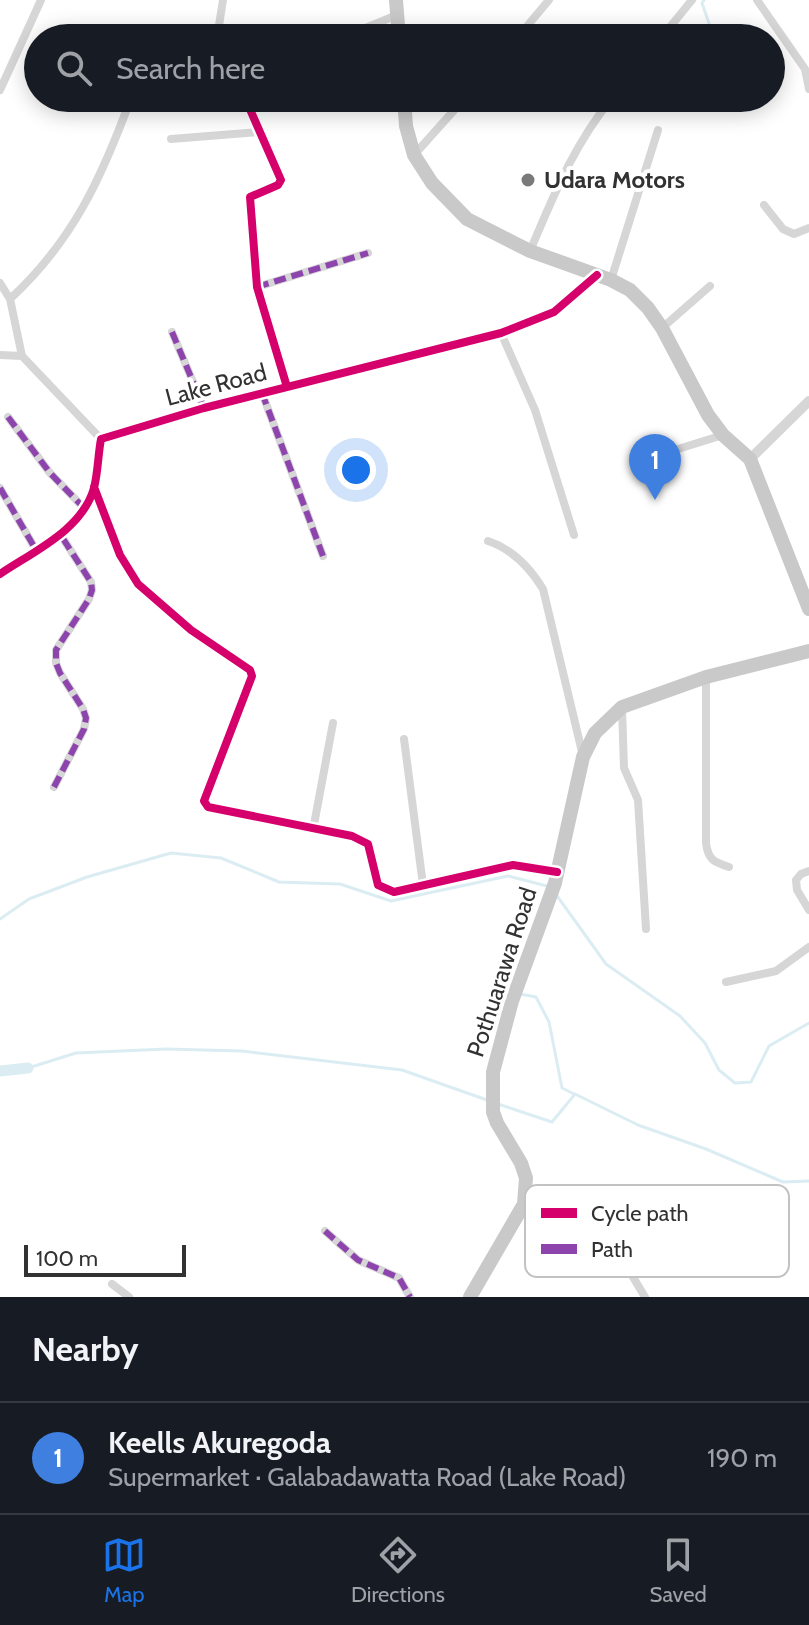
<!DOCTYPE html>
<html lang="en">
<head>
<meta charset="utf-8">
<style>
	:root { --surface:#171b24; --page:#242831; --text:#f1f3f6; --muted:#9ea1a6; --line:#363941; --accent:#1a73e8 }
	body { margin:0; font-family:Cabin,sans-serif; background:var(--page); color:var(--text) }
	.scale { position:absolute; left:24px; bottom:20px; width:162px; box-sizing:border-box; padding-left:8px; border:4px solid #323232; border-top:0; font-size:22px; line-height:28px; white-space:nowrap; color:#323232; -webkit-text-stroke:6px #fff; paint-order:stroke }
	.you { position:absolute; left:356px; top:470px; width:28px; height:28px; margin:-20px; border:6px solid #fff; border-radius:50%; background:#1a73e8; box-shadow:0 0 0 12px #1a73e833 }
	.badge { display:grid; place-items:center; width:52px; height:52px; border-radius:50%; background:var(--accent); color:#fff; font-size:26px; font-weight:700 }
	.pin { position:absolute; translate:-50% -66px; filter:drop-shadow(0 2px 4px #0008) }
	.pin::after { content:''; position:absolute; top:42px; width:28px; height:24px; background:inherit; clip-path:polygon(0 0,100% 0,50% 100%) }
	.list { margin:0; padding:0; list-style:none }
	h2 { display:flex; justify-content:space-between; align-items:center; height:104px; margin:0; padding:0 32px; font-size:34px }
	h2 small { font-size:26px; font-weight:400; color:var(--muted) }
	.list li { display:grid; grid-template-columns:52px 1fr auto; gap:24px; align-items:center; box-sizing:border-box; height:112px; padding:0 32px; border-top:2px solid var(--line) }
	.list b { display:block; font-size:30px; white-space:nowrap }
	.list p { margin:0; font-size:26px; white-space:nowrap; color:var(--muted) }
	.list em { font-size:26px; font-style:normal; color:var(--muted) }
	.icon { flex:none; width:44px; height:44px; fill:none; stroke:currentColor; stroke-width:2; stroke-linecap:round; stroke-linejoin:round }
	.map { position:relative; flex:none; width:809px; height:1297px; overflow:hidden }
	.search { position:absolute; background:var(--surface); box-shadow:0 4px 20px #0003; left:24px; right:24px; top:24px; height:88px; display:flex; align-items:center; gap:20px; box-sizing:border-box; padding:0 28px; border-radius:44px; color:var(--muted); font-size:30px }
	.sheet { height:216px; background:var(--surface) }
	nav { display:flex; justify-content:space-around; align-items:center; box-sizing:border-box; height:112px; border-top:2px solid var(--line); background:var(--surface); font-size:22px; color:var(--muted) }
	nav a { display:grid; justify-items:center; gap:4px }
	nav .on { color:var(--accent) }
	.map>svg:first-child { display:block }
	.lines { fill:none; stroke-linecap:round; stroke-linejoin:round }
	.stream { stroke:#dbedf3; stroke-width:3 }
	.canal { stroke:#dbedf3; stroke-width:11 }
	.minor { stroke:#d6d6d6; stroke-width:8 }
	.tertiary { stroke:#d6d6d6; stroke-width:10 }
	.primary { stroke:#c9c9c9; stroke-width:14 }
	.quiet { stroke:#8e44ad; stroke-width:6; stroke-dasharray:12 6; stroke-linecap:butt }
	.cycleway-casing { stroke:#fff; stroke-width:13 }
	.cycleway { stroke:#d6006c; stroke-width:8 }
	.poi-dot { fill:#7a7a7a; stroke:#fff; stroke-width:3 }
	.labels { text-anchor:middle; stroke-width:8; stroke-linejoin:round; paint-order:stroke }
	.poi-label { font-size:24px; font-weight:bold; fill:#323232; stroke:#fff; text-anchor:start }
	.street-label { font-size:24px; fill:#323232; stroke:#fff }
	.key { fill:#fff; stroke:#c2c2c2; stroke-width:2 }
	.key-label { font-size:22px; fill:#323232 }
</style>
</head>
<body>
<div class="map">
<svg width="809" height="1297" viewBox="0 0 809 1297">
	<rect width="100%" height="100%" fill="#fff"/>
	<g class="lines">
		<path class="stream" d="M704 0 702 3 714 38
			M555 893 606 964 680 1016 705 1043 719 1070 735 1083 751 1082 769 1046 809 1023
			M0 919 29 899 87 877 171 853 221 858 279 882 340 884 391 901 508 876 547 886
			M520 994 536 997 549 1022 562 1088 574 1094
			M28 1068 76 1053 166 1049 242 1051 402 1070 487 1100
			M498 1104 552 1122 575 1094 638 1125 706 1149 783 1182 809 1181"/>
		<path class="canal" d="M0 1071 28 1068"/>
		<path class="minor" d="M757 0 805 69 809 89
			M217 38 223 0
			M341 38 397 15
			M517 38 549 0
			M661 38 692 0
			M0 90 41 0
			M245 98 281 180 278 185 250 197 257 287 287 387
			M171 139 260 132
			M414 155 465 98
			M764 205 783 229 794 234 809 228
			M530 251C554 195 573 146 612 98
			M611 280 658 130
			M0 283 10 299 22 356 101 439
			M257 287 368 253
			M10 299C73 241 102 177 131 98
			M662 328 710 286
			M172 332 204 408
			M501 333 535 410 574 535
			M0 355 22 356
			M262 393 323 556
			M8 417 50 473 85 509
			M646 459 723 435
			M94 487 120 555 138 584 191 630 250 670 252 676 204 801 208 807 352 836 368 844 378 885 394 892 513 865 557 872
			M0 488 36 550
			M488 541C512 549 530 568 543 589L583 756
			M0 574C34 551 82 530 94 488 98 472 98 455 101 439L204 408 501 333 554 312 597 275
			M706 677V843C708 860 714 862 729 867
			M622 708 624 768 638 800 646 929
			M404 739 423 885
			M54 787 84 729 86 718 83 709 60 673 56 663V650L89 599 92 590 91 582 60 534
			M313 830 333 723
			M809 871 801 874 796 880 797 890 809 910
			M726 982 776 971 809 947
			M524 1204 603 1244 627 1267 645 1297
			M325 1231 358 1260 399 1278 410 1297
			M112 1284 129 1297"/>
		<path class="tertiary" d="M750 459 809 401"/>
		<path class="primary" d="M396 0 399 38
			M404 98 406 126 414 155 432 183 467 219 530 251 611 280 630 290 648 308 662 328 708 415 723 435 750 459 809 609
			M470 1297 524 1204 526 1178 521 1163 497 1123 493 1112V1072L512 1001 555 883 583 757 595 733 622 707 706 677 809 651"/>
		<path class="quiet" d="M257 287 368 253
			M172 332 204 408
			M262 393 323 556
			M8 417 50 473 85 509
			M0 488 36 550
			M54 787 84 729 86 718 83 709 60 673 56 663V650L89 599 92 590 91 582 60 534
			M325 1231 358 1260 399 1278 410 1297"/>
		<defs>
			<path id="cycleway" d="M245 98 281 180 278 185 250 197 257 287 287 387
				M94 487 120 555 138 584 191 630 250 670 252 676 204 801 208 807 352 836 368 844 378 885 394 892 513 865 557 872
				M0 574C34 551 82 530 94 488 98 472 98 455 101 439L204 408 501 333 554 312 597 275"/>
		</defs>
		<use href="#cycleway" class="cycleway-casing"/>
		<use href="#cycleway" class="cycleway"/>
	</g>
	<circle class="poi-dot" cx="528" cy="180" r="8"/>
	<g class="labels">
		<g class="poi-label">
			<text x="544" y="188">Udara Motors</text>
		</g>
		<g class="street-label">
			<text transform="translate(216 385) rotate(-15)" y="8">Lake Road</text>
			<text transform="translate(502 972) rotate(-72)" y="8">Pothuarawa Road</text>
		</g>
	</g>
	<rect x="525" y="1185" width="264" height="92" rx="12" class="key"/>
	<rect x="541" y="1208" width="36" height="10" fill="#d6006c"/>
	<rect x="541" y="1244" width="36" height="10" fill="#8e44ad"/>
	<g class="key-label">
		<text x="591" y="1221">Cycle path</text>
		<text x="591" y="1257">Path</text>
	</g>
</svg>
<div class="scale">100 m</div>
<div class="you"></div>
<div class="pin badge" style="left:655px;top:500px;background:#3f7fe0">1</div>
<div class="search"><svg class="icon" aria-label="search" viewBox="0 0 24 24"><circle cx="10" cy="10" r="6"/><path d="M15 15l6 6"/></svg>Search here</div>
</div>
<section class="sheet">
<h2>Nearby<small></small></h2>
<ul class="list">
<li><span class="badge" style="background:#3f7fe0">1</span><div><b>Keells Akuregoda</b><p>Supermarket · Galabadawatta Road (Lake Road)</p></div><em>190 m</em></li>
</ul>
</section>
<nav>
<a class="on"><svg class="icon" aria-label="map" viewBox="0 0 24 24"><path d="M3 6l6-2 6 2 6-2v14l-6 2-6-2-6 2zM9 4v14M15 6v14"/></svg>Map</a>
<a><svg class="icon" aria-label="directions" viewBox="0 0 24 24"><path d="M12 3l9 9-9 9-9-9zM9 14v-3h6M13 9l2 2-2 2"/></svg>Directions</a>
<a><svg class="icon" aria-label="saved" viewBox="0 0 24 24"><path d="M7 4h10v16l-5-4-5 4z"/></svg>Saved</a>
</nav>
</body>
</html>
